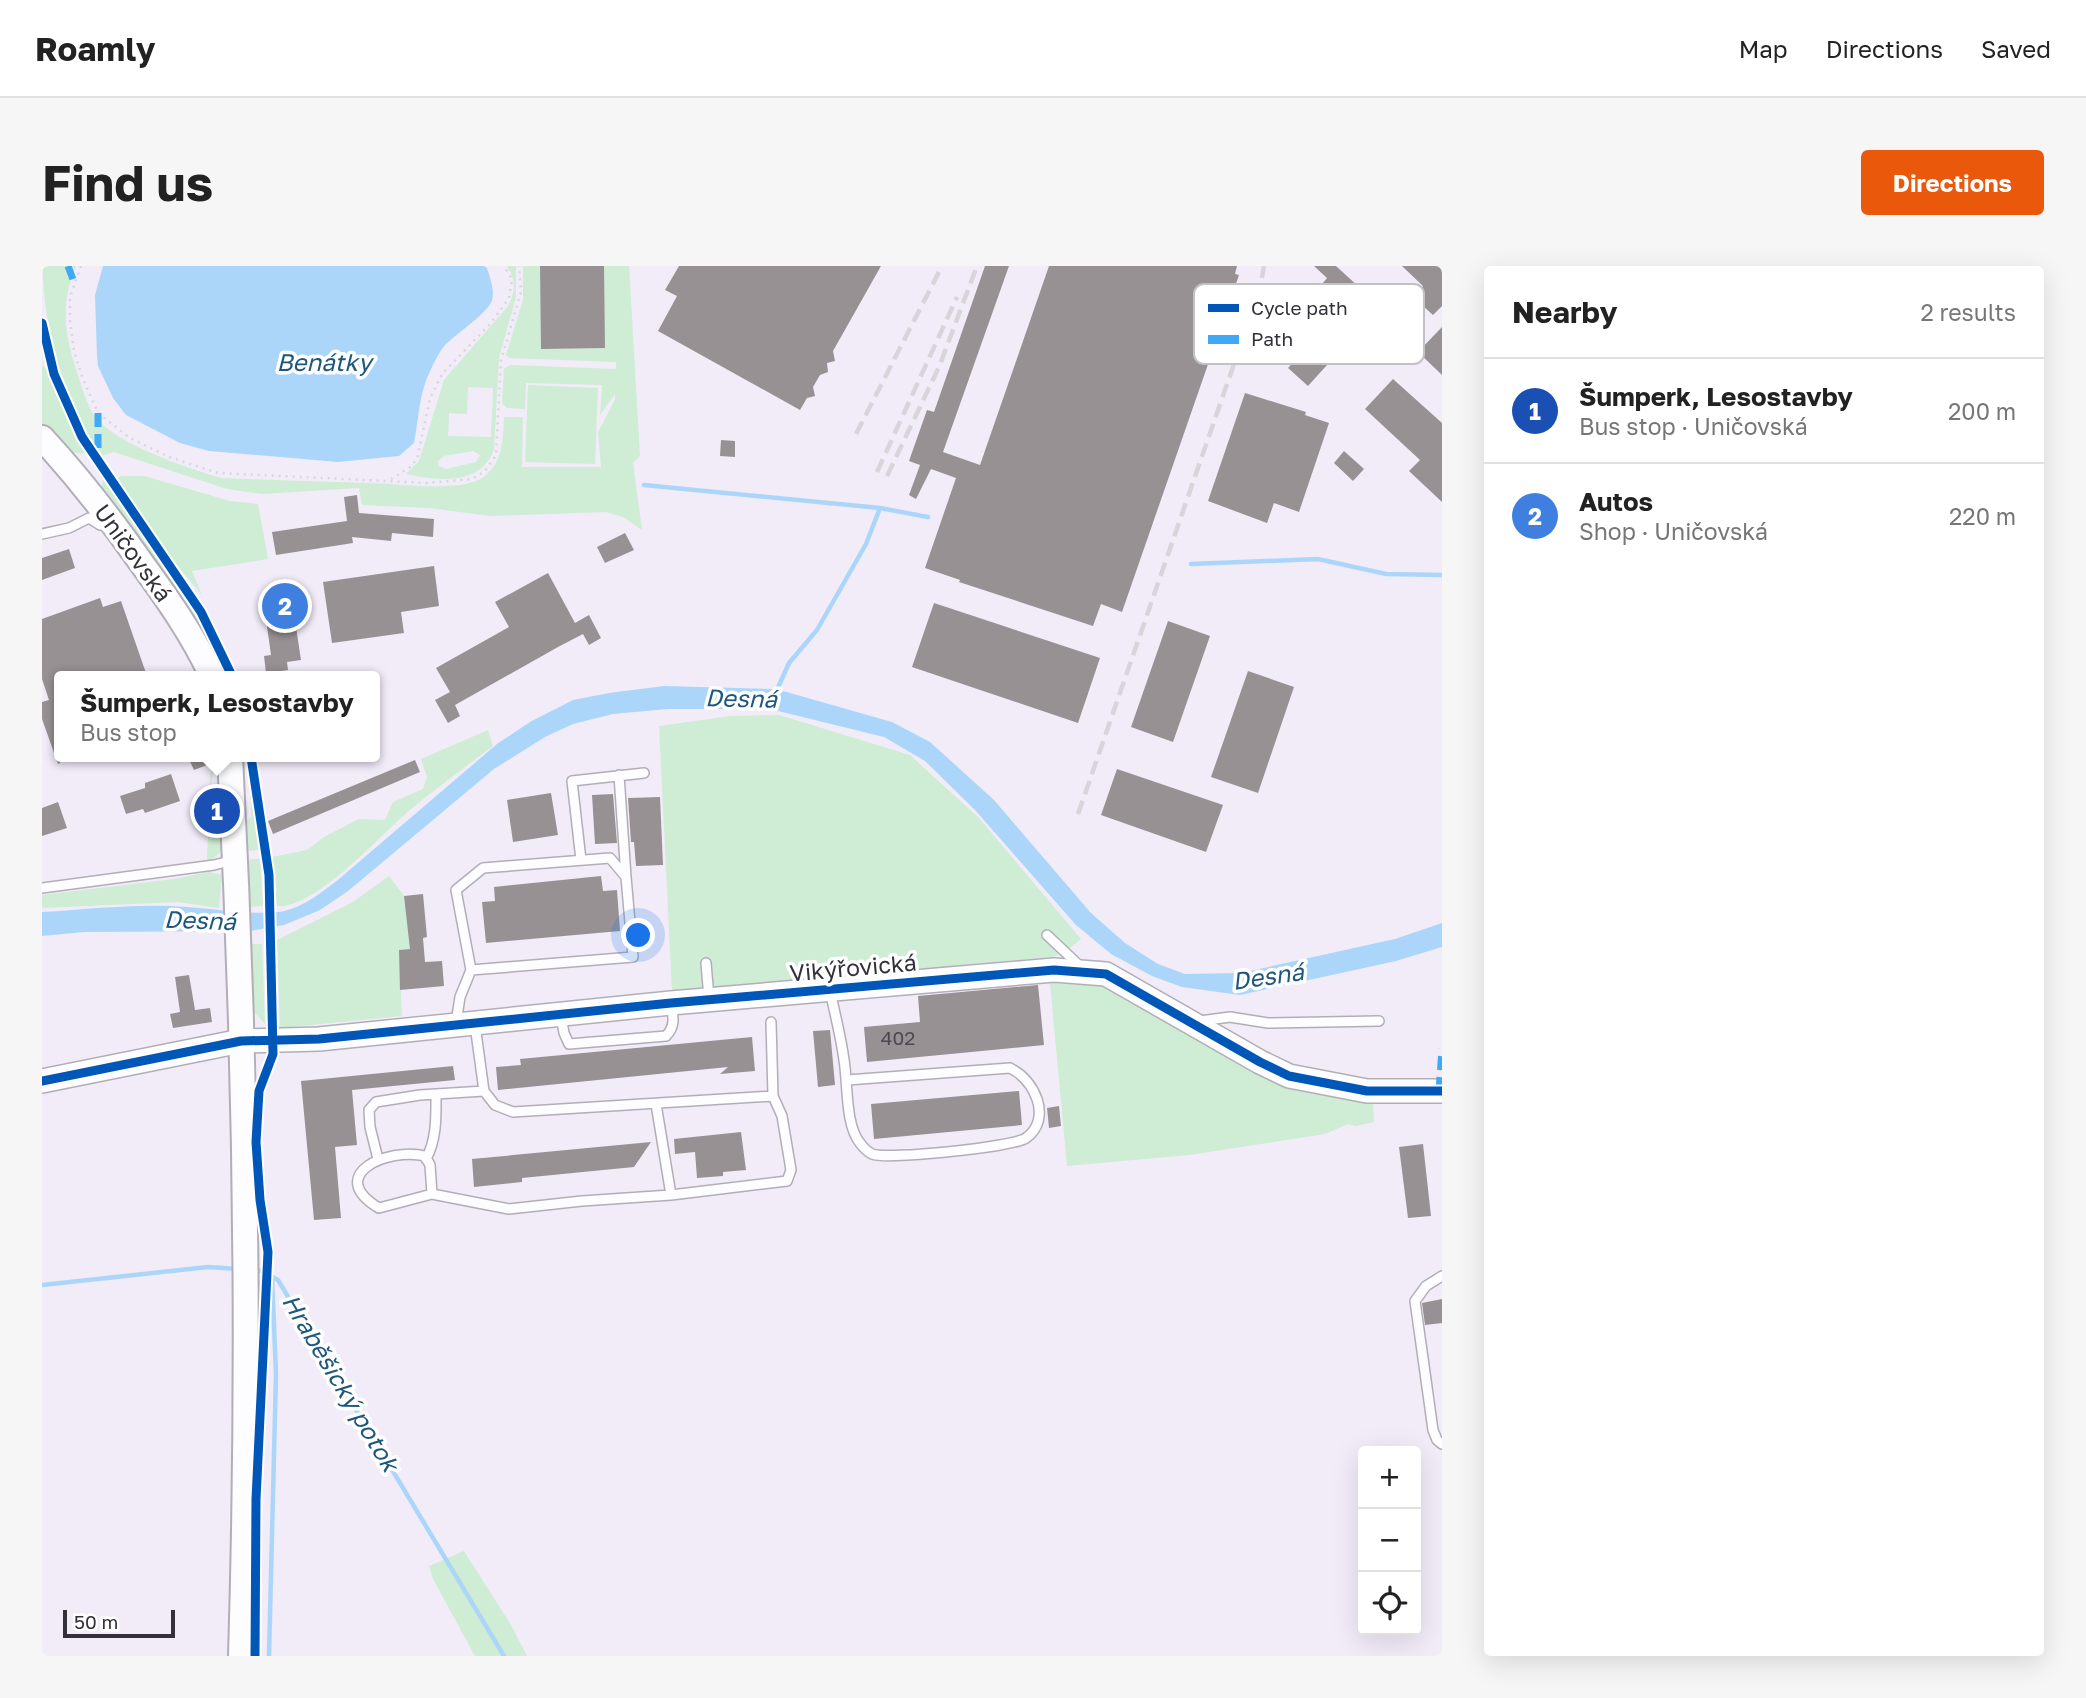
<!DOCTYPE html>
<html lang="en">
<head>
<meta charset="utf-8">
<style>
	:root { --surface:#fff; --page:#f6f6f6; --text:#222; --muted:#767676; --line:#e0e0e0; --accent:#ea580c }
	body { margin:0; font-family:"Golos Text",sans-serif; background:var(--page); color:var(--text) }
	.controls { position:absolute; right:21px; bottom:21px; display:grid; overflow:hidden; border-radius:7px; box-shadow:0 7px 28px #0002 }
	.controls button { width:63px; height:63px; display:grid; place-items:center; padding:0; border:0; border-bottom:2px solid var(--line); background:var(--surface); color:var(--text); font:35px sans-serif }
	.scale { position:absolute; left:21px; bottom:18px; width:112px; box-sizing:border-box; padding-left:7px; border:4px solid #333039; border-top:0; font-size:19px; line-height:24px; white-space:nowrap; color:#333039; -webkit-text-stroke:5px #fff; paint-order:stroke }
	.you { position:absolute; left:597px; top:670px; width:24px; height:24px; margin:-18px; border:5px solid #fff; border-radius:50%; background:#1a73e8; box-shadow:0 0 0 10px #1a73e833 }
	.badge { display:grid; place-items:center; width:46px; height:46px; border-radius:50%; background:var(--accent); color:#fff; font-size:23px; font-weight:700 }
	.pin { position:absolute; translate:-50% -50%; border:4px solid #fff; box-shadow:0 2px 7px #0006 }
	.popup { position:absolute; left:12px; top:405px; width:326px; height:91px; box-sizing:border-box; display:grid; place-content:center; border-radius:7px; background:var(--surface); filter:drop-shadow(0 2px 5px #0005); font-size:23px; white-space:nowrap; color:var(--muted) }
	.popup b { font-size:26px; color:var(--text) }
	.popup::after { content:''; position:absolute; left:50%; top:100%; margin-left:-14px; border:14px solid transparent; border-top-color:var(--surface) }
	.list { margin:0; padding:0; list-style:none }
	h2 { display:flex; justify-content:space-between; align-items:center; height:91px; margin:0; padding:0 28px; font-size:30px }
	h2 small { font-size:23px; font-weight:400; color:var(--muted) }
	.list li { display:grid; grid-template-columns:46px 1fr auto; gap:21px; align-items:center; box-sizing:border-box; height:105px; padding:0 28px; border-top:2px solid var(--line) }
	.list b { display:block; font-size:26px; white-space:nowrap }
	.list p { margin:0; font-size:23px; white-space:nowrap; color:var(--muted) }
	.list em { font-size:23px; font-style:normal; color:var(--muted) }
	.icon { flex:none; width:38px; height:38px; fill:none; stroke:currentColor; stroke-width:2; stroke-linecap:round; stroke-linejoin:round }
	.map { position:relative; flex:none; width:1400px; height:1390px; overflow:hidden; border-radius:7px }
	header { display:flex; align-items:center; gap:42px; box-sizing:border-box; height:98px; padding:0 35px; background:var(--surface); border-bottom:2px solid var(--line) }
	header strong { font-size:33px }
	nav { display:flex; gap:38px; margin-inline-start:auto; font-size:24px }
	.intro { display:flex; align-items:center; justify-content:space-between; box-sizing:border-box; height:168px; padding:0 42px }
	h1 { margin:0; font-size:49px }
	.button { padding:18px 32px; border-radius:7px; background:var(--accent); color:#fff; font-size:24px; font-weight:700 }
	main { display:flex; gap:42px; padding:0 42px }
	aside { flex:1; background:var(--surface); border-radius:7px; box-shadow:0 7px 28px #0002 }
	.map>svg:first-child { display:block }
	.green { fill:#cfecd4; fill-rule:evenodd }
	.water { fill:#acd6f9 }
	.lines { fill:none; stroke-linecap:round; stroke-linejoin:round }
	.stream { stroke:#acd6f9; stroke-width:4.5 }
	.building { fill:#989194 }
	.service-casing { stroke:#b2aeb8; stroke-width:12 }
	.tertiary-casing { stroke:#b2aeb8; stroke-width:26 }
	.secondary-casing { stroke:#b2aeb8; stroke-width:28 }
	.path { stroke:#d8d7db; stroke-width:2.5; stroke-dasharray:2 5; stroke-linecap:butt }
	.service { stroke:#fdfcfe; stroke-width:9 }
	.tertiary { stroke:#fdfcfe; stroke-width:23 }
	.secondary { stroke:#fdfcfe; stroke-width:24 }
	.rail { stroke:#d7d5d9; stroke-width:4.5; stroke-dasharray:14 7; stroke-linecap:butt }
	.quiet { stroke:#3fa9f5; stroke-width:7; stroke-dasharray:14 7; stroke-linecap:butt }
	.cycleway-casing { stroke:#fff; stroke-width:13 }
	.cycleway { stroke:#0057b8; stroke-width:9 }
	.labels { text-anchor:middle; stroke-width:7; stroke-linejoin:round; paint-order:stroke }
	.number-label { font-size:19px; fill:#4c4850 }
	.street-label { font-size:23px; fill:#333039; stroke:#fff }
	.water-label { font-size:24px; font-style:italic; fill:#1d577d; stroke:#fff }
	.key { fill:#fff; stroke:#c2c1c4; stroke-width:2 }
	.key-label { font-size:19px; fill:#333039 }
</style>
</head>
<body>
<header>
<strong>Roamly</strong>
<nav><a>Map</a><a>Directions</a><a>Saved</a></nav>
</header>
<div class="intro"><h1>Find us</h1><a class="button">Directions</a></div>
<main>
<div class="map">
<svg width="1400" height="1390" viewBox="0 0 1400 1390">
	<rect width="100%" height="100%" fill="#f1ecf8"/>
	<path class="green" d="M1 0H34C21 29 21 60 30 90 35 106 44 138 53 151 76 179 145 202 179 212 228 214 277 216 326 217 354 217 421 228 443 210 461 195 461 172 462 151H481L480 201H559L556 166 573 134V128L558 149 560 119 484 117 483 143 465 142 460 137 462 103 468 99 574 103V96L467 92 464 89 481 34V0H587L598 190 591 197 600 264 581 251 564 246 448 250 388 242 320 239 317 222 220 228 185 223 72 186 59 190C50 173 37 156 29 138 13 102 0 39 1 0Z
		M465 0H474V31L457 92 452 183C440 220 395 215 364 208L377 195 402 114 466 40C474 26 474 13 465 0ZM426 121 451 122 449 171 406 170 407 147 425 148ZM431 185 438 189 434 196 404 203 397 200 396 195 402 190Z
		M0 99 8 106 45 187C22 190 13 177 0 159Z
		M486 119 556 122 553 198 483 196Z
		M79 210H102L188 235 216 238 226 293 150 305 160 329 114 274 73 214Z
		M61 213 66 216 159 347 183 398C170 389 166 370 157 357 125 311 93 265 60 220Z
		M737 449 868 489 937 552 1039 673 1023 686 1011 691 630 725 617 460 689 450Z
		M446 464 451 480C424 501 395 521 369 543 339 568 274 643 235 640L230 591 265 584 282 571 317 553 343 554 351 536 381 523 385 511 379 493Z
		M167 491H174C171 509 164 535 169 553 173 565 180 569 181 584L168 595 165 593 169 497Z
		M207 497 219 583 209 585 202 583 204 555 209 551Z
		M209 593H218L221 640 204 641V597Z
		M167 606 180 609 177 642 136 636 0 642V629L132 613Z
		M347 610 362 630 369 683 357 684 360 750 238 762 235 674 311 636Z
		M205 678H220L223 758 211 745Z
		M1008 717 1063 720 1244 820 1289 831 1331 837 1332 856 1313 860 1306 858 1283 868 1147 889 1025 900Z
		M422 1285 469 1359 485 1390H433L391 1313 387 1300Z"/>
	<path class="water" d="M61 0H442L445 2C448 12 453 24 450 34 448 45 413 69 403 79 397 86 393 95 389 103 377 126 377 152 372 177L357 190 296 196 167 185 138 177 84 149 71 132 56 100 55 90 53 29Z
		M622 420 734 423 850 456 888 476 952 534 1049 647 1083 677 1116 698 1143 708 1199 707 1353 673 1400 657V681L1354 695 1198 729 1140 721 1110 710 1069 688 1034 659 933 544 883 495 842 471 728 443H626L571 448 531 458 503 471 452 503 306 625 278 644 242 659 208 665 43 666 0 670V646C48 643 97 637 145 641 175 643 206 649 236 646 258 644 280 626 297 613L455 478 488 456 531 434 567 427Z"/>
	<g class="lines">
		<path class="stream" d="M602 219 838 242 886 251
			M1149 298 1276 293 1344 308 1400 309
			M734 426 747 397 775 364 824 278 838 242
			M212 1004 219 1005 236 1014 462 1390
			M0 1019 166 1001 196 1003
			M227 1390 234 1108 230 1011"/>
	</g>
	<path class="building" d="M498 0H562L563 82 499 83Z
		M637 0H839L791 85 793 95 785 97 786 106 778 109 771 121 773 130 765 132 758 144 616 65 635 30 623 24Z
		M943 0H967L901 186 938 199 1007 0H1195L1193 8 1197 9 1080 346 1059 338 1051 360 917 316 918 314 883 302 914 212 889 203 874 233 867 229 878 199 867 195 885 144 892 146Z
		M1272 0H1294L1365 65 1352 80H1347L1323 57 1266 120 1246 102 1303 39 1280 18 1285 12Z
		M1360 0H1400V40L1391 49 1371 31 1381 20Z
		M1400 61V109L1376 86Z
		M1351 113 1400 157V236L1367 205 1378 194 1323 143Z
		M1203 127 1264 146 1263 149 1287 157 1257 246 1232 237 1225 257 1166 235Z
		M679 174 693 175V191L678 190Z
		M1302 185 1322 203 1311 215 1292 197Z
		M315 229 317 247 392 253 391 271 350 267 349 275 310 271 311 277 234 289 230 266 305 255 302 231Z
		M583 267 592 284 563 297 555 281Z
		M27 283 33 302 0 314V292Z
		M392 300 397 340 359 346 362 367 290 377 281 316Z
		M506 307 533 357 547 349 559 372 547 379 541 368 516 381 413 439 418 450 406 457 393 434 408 426 394 402 467 361 453 336Z
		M249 328 259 394 245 396 246 404 224 407 222 390 229 389 221 332Z
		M58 332 61 341 79 335 105 410H18V497L16 498 0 453V436L7 434 0 413V353Z
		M892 337 1058 392 1036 457 870 401Z
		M1126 355 1168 370 1131 476 1089 461Z
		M1206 405 1252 421 1216 527 1169 511Z
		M146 491H173V496L152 504Z
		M373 494 378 506 231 568 226 555Z
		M1075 503 1181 539 1164 586 1059 549Z
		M129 508 138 535 103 547 101 543 84 548 78 530 103 522V517Z
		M509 527 516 569 471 576 465 534Z
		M571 528 575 577 553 578 550 529Z
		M618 531 621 599 594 600 592 576H589L586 532Z
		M16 536 25 562 0 570V542Z
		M559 610 561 625 575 624 578 665 444 677 440 636 453 635 452 621Z
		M381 628 385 671 381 672 383 696 400 695 402 720 358 724 357 684 368 683 362 630Z
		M147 709 153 744 168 742 170 756 131 762 128 748 138 746 133 711Z
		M996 719 1002 779 825 796 822 761 878 756 876 730Z
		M788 764 793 819 776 821 771 765Z
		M710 771 713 805 678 808 686 801 456 824 454 801 479 799 478 793Z
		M411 800 413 814 310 824 315 879 293 881 299 952 272 954 259 815Z
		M977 825 980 859 832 873 829 838Z
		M1017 840 1019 860 1007 862 1005 842Z
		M699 866 704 904 681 906V910L655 912 653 886 633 888 632 873Z
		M609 876 592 901 480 912V916L432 921 430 893Z
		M1381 878 1389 950 1366 952 1357 881Z
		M1400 1033V1057L1383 1059 1380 1037Z"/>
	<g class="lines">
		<defs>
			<path id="service" d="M0 268 27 262 47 252 58 259
				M577 509 584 611
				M539 594 530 515 602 507
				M0 622 172 599 192 594
				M1005 669 1041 703
				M664 697 667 732
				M788 725C793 748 799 771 802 794 806 817 803 859 818 877 821 881 826 886 830 888 845 894 971 881 984 872 997 863 1000 848 995 833 990 819 982 809 968 802L805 814
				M519 751 522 767 527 778 624 770C634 760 631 750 629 738
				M1158 755 1188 751 1226 757 1337 755
				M729 756 731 830
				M414 757 418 731 429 704 591 691 584 611 568 592 441 602 414 624 429 704
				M433 759 442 825 453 839 471 846 731 830 740 850 749 904 745 915 629 929 614 838
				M336 893 328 861 327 844 334 836 378 829 442 825
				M384 893C395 873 394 850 394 828
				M390 928 388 899 383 890C346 881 282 909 337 942L390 928 467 943 540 935 629 929
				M1400 1010 1384 1020 1373 1035 1391 1164 1395 1174 1400 1178"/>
			<path id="tertiary" d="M0 815 199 775 277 773 629 737 1012 704 1064 708 1218 796 1247 810 1325 825H1400"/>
			<path id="secondary" d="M0 172C36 211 68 252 98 295 125 332 151 369 170 410
				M188 491C204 790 208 1091 199 1390"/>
		</defs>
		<use href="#service" class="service-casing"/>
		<use href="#tertiary" class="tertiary-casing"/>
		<use href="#secondary" class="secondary-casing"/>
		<path class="path" d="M39 0 28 31V54L32 85 41 113 56 147 88 172 127 191 176 207 385 217 430 213 443 205 454 189 459 94 479 26 477 0
			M349 213 368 201 375 193 388 132 400 108 449 57 467 32 470 13 462 0"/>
		<use href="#service" class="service"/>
		<use href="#tertiary" class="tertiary"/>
		<use href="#secondary" class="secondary"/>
		<path class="rail" d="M814 168 900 0
			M835 206 915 31
			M845 210 897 101 935 0
			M1036 548 1218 23 1222 0"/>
		<path class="quiet" d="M26 0 32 16
			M56 147V193
			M1397 825 1400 783"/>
		<defs>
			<path id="cycleway" d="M0 57 12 108 40 171 159 346 190 410
				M209 491 227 609 231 788 217 825 214 876 218 934 226 986 214 1233 213 1390
				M0 815 199 775 277 773 629 737 1012 704 1064 708 1218 796 1247 810 1325 825H1400"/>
		</defs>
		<use href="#cycleway" class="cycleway-casing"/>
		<use href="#cycleway" class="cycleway"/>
	</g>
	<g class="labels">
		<g class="number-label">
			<text x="856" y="779">402</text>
		</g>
		<g class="street-label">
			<text transform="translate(91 287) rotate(54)" y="8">Uničovská</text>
			<text transform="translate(811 702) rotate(-5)" y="8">Vikýřovická</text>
		</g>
		<g class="water-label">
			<text x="282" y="105">Benátky</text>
			<text transform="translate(699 433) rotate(1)" y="8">Desná</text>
			<text transform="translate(158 655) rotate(2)" y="8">Desná</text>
			<text transform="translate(1226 711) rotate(-8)" y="8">Desná</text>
			<text transform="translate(298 1117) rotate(59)" y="8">Hraběšický potok</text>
		</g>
	</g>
	<rect x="1152" y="18" width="230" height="80" rx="10" class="key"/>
	<rect x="1166" y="38" width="31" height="8" fill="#0057b8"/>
	<rect x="1166" y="69" width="31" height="9" fill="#3fa9f5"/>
	<g class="key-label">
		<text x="1209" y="49">Cycle path</text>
		<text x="1209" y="80">Path</text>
	</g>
</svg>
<div class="controls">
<button>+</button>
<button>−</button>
<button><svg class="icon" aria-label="locate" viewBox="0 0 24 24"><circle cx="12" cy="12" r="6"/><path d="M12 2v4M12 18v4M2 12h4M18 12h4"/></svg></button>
</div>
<div class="scale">50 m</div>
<div class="you"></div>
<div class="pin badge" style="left:175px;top:545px;background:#1a4fb4">1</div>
<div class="popup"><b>Šumperk, Lesostavby</b>Bus stop</div>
<div class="pin badge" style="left:243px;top:340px;background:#3f7fe0">2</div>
</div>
<aside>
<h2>Nearby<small>2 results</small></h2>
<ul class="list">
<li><span class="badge" style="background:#1a4fb4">1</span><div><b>Šumperk, Lesostavby</b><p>Bus stop · Uničovská</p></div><em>200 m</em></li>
<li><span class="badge" style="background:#3f7fe0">2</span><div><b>Autos</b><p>Shop · Uničovská</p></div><em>220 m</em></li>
</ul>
</aside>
</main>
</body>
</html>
